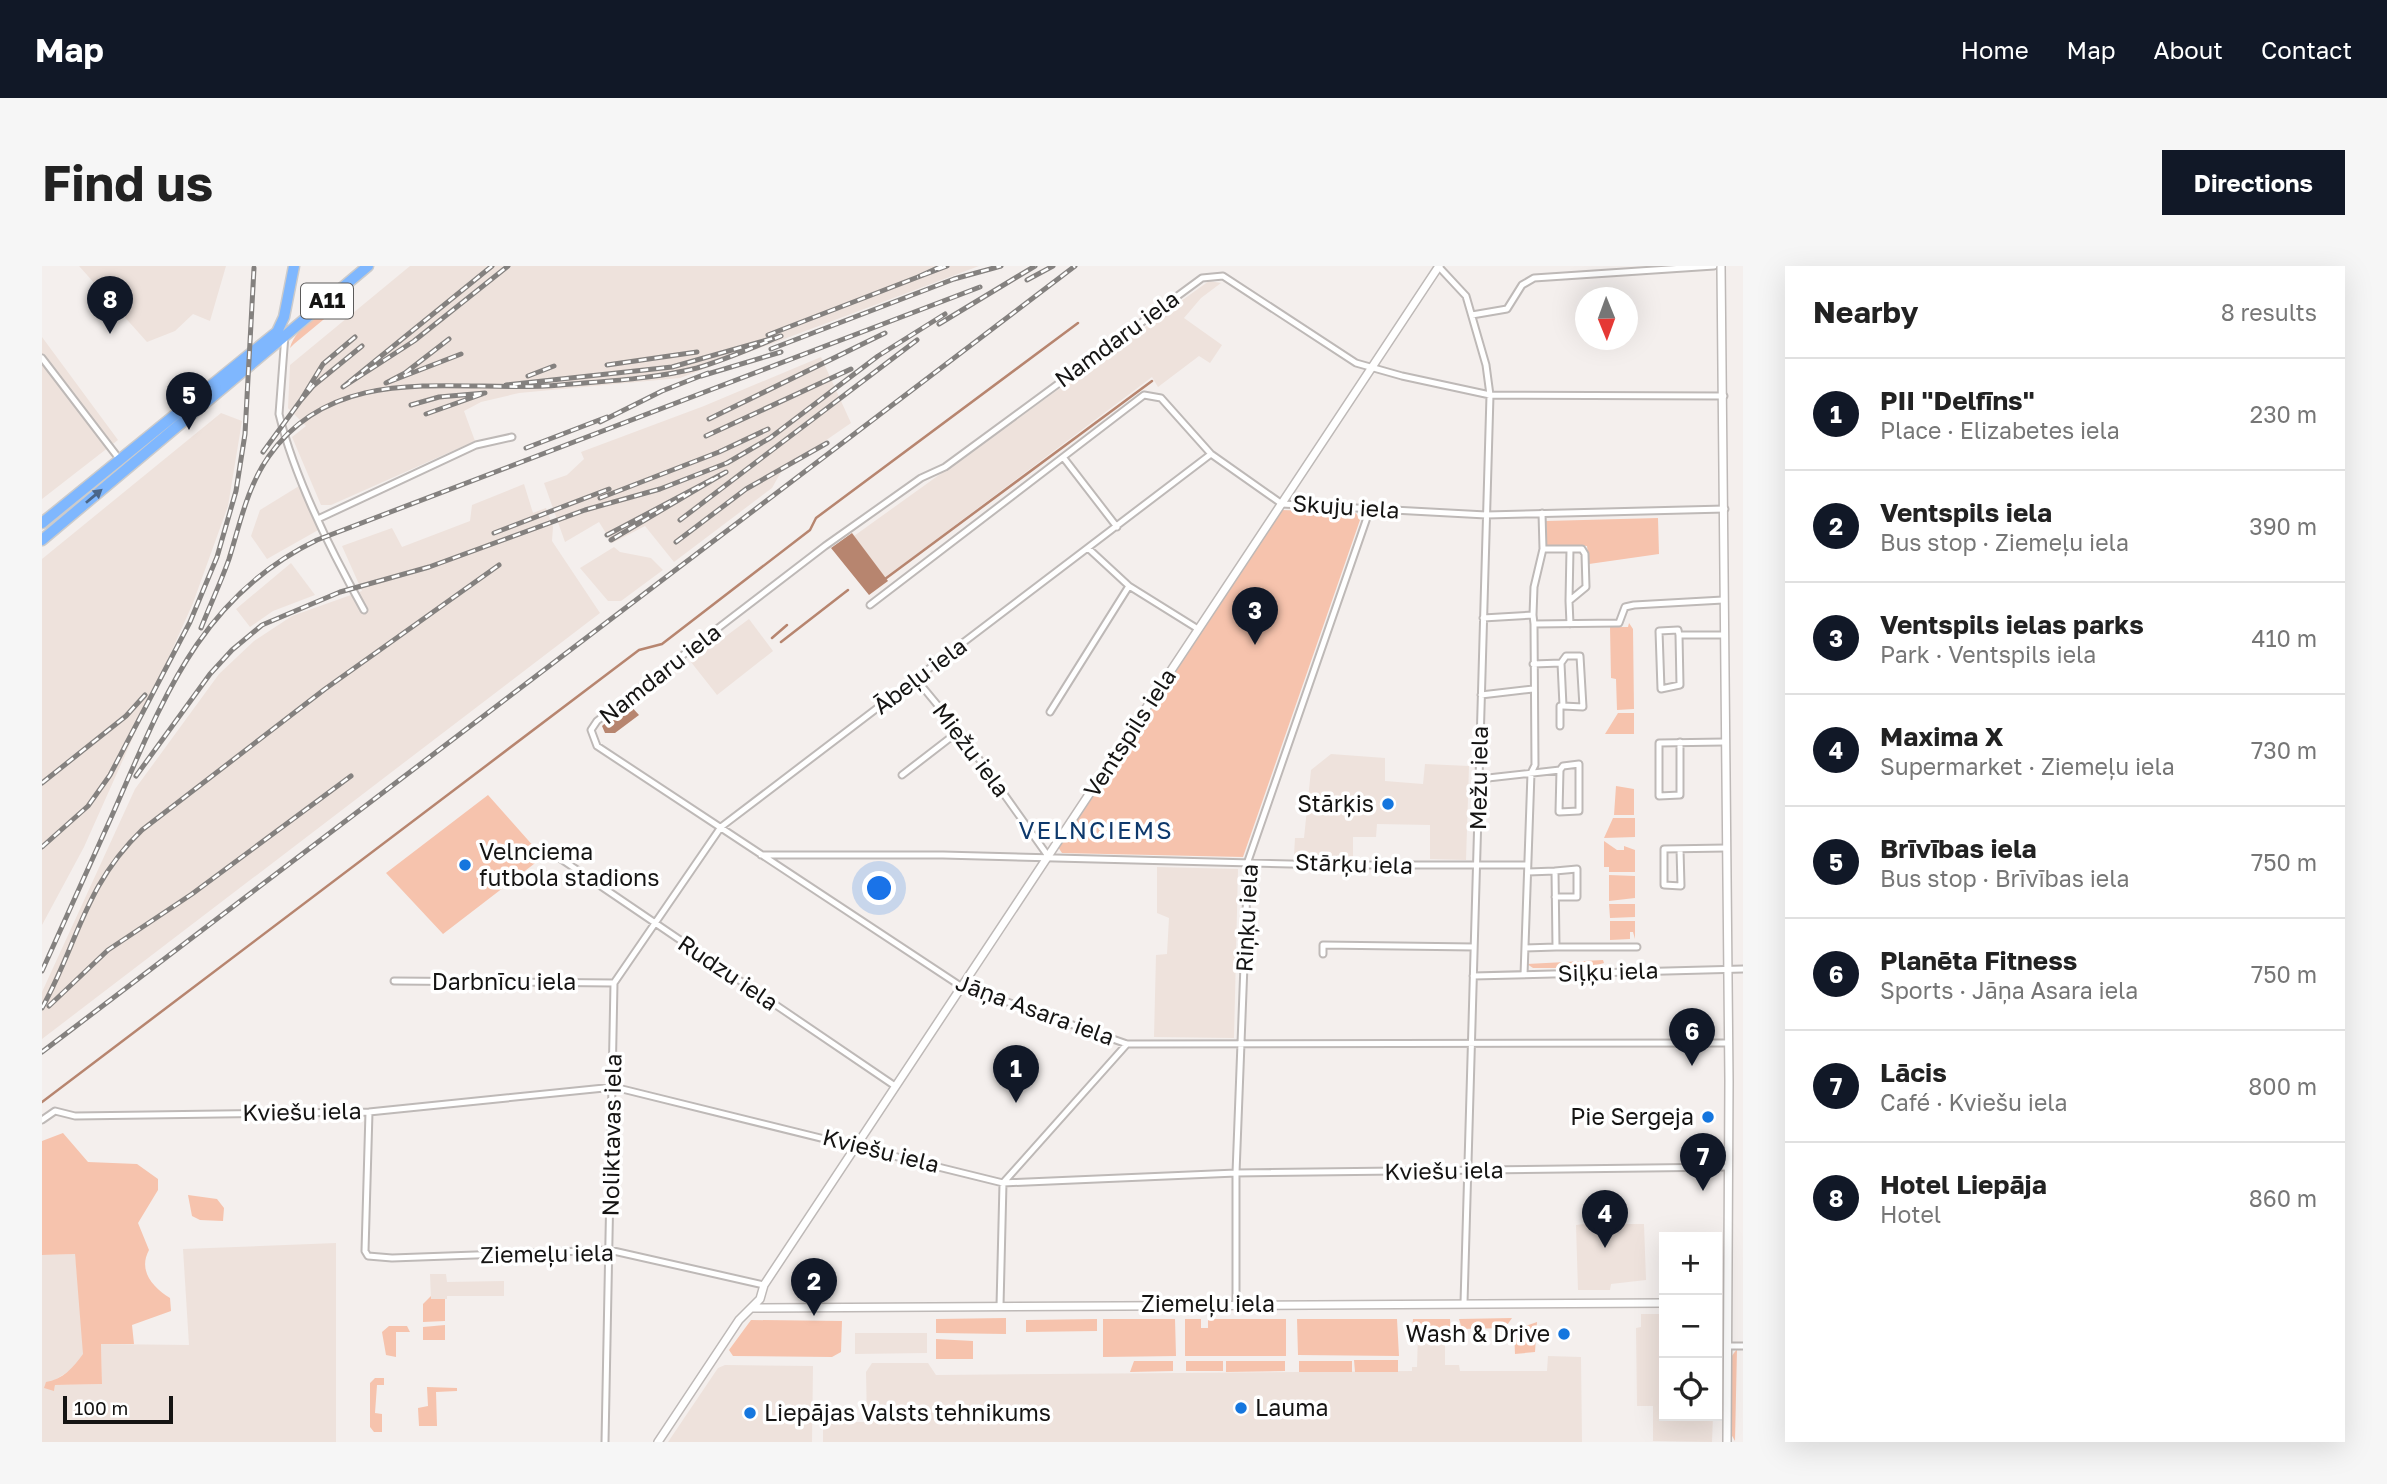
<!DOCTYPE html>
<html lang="en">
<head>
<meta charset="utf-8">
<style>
	:root { --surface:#fff; --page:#f6f6f6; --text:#222; --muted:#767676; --line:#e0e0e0; --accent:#111827 }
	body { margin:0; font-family:"Golos Text",sans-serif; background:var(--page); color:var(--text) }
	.controls { position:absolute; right:21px; bottom:21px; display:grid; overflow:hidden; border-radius:0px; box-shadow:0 7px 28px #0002 }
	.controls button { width:63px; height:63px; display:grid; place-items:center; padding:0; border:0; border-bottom:2px solid var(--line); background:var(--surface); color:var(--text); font:35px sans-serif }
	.compass { position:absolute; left:1533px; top:21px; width:63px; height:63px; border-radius:50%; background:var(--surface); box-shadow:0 7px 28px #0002; rotate:179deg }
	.scale { position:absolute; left:21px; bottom:18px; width:110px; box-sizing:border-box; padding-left:7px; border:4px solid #151413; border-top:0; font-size:19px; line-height:24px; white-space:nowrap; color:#151413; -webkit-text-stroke:5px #fff; paint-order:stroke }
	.you { position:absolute; left:838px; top:623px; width:24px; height:24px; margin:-18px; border:5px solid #fff; border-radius:50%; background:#1a73e8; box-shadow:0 0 0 10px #1a73e833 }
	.badge { display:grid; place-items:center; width:46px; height:46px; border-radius:50%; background:var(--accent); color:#fff; font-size:23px; font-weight:700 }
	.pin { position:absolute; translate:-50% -58px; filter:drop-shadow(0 2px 4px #0008) }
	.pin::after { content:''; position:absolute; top:37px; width:24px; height:21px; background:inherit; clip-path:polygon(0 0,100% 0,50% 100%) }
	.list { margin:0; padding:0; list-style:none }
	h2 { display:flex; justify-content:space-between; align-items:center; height:91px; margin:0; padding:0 28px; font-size:30px }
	h2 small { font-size:23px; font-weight:400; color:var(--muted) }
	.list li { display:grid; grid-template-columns:46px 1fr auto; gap:21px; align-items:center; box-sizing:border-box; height:112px; padding:0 28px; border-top:2px solid var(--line) }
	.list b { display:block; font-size:26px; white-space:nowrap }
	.list p { margin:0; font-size:23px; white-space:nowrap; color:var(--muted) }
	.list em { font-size:23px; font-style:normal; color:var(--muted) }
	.icon { flex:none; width:38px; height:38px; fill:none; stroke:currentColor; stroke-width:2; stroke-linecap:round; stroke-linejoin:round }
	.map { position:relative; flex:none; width:1701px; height:1176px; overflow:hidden; border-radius:0px }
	header { display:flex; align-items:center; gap:42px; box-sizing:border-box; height:98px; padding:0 35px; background:var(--accent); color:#fff }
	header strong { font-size:33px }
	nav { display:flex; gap:38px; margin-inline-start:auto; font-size:24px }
	.intro { display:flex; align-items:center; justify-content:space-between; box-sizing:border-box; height:168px; padding:0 42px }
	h1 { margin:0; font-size:49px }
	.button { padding:18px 32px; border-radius:0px; background:var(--accent); color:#fff; font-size:24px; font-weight:700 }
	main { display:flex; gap:42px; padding:0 42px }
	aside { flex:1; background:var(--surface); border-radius:0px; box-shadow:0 7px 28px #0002 }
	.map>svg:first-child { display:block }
	.built { fill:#eee2dc }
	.green { fill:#f6c3ad }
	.water { fill:#b7856f }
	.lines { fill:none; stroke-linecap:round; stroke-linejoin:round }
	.stream { stroke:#b7856f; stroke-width:2.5 }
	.minor-casing { stroke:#beb9b7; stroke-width:9 }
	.tertiary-casing { stroke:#beb9b7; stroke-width:10 }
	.trunk-casing { stroke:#cccbcb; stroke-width:13 }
	.minor { stroke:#fff; stroke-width:5 }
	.tertiary { stroke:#fff; stroke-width:7 }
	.trunk { stroke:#7fb7fe; stroke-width:10 }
	.rail-casing { stroke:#84817f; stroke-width:5 }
	.rail { stroke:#fff; stroke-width:2.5; stroke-dasharray:8; stroke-linecap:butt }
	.oneway { fill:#4a6688 }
	.poi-dot { fill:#1576de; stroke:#fff; stroke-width:2.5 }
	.labels { text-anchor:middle; stroke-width:7; stroke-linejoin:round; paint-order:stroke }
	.shield { fill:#fff; stroke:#5b5a5a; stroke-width:2 }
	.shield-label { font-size:21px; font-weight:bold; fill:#151413 }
	.street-label { font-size:23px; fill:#151413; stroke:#fff }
	.poi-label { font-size:23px; fill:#151413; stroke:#fff; text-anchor:end }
	.neighbourhood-label { font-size:24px; letter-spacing:2px; fill:#0e396c; stroke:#fff }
</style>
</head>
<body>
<header>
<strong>Map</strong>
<nav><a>Home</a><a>Map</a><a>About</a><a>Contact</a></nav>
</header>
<div class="intro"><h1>Find us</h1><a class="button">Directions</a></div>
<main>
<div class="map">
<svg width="1701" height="1176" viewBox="0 0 1701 1176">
	<rect width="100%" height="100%" fill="#f4efed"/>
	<path class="built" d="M37 0H184L168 55 151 48 133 65 105 76Z
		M368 0H937L638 112 477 127 439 136 422 145 433 175 289 239H279L250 171 264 160 246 142 248 99Z
		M1167 15 1179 17 1159 32 1142 52 1180 79 1168 97 1157 90 1116 121 1110 111 843 312 812 270Z
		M0 71 76 174 0 233Z
		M779 91 809 157 767 186 737 202 739 206 730 222 632 296 603 260 570 277 557 256 523 276 502 217 525 209 542 193 539 186 662 140Z
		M179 147 200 155 186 240 151 337 42 581 0 659V293Z
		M482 218 491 247 504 242 511 261 510 275 558 347 0 773V726L93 523 177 408 212 375 250 350 320 325 300 280 350 262 360 281 428 255 430 239Z
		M257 220 278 263 225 293 209 270 218 244Z
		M572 281 578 286 609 292 621 304 579 335H566L538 302Z
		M249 297 273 329 231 345 208 361 194 343Z
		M707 353 731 385 675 429 649 396Z
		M1289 488 1343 492V515L1381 518 1383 498 1427 500 1424 594 1388 593V559L1335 558 1334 571H1311V591L1252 590 1253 572H1262L1269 504Z
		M1115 601 1196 603 1192 772 1112 771 1114 689 1125 688 1127 652 1115 647Z
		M1551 937H1582L1583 958H1602L1604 1014 1569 1018 1568 1024H1536L1534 959 1550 957Z
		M294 977V1176H0V989L33 988 41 1066V1089L32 1102 11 1115 12 1125 13 1119 60 1118 59 1078 147 1079 141 983Z
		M388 1008H404L405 1016 462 1015V1030H405V1033H389Z
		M1599 1048H1622V1150H1671L1670 1176 1611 1175V1140H1595L1594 1062 1599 1061Z
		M1675 1049 1680 1053V1140H1675Z
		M813 1067H885V1087L813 1088Z
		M1376 1068H1403V1099H1417L1418 1105H1505L1506 1090 1539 1091 1540 1176H781V1156H825L824 1106 830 1097H886L894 1109 1370 1105V1101H1375Z
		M683 1099 771 1100 770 1176H626L676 1102Z"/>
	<path class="green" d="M310 30 252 78 248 82C253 61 289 35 310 30Z
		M1240 244 1314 247 1318 254 1201 591 1020 587 1016 581Z
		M1616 252 1617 288 1547 298 1545 280 1505 279 1504 255Z
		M1587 357 1591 363 1592 443 1575 444 1574 413 1569 412 1568 361H1586Z
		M1576 447H1592V468H1563Z
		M1574 520 1592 523V549H1572Z
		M446 529 501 591 401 668 344 607Z
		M1571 552H1593V571L1562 572Z
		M1562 575 1575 584H1582V580L1593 584V606H1567V601H1562Z
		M1567 609 1593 610V632L1567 635Z
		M1567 638H1593V651L1568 652Z
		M1568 655H1593V673L1591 666H1588V673L1568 674Z
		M1561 694 1562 697 1543 702H1491L1485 698Z
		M21 867 46 896 95 898 116 913V924L96 957 107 984C96 1004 110 1021 128 1032L129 1045 90 1059 92 1078H59L60 1118 13 1119 12 1125 2 1122 4 1116C20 1114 32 1101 41 1088L33 988 0 989V875Z
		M146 929 175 933 182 942 181 955 158 954 150 950Z
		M389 1030V1033H403V1055L381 1056V1038Z
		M964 1052V1068L894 1067V1053Z
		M1470 1052 1463 1062 1420 1063 1417 1053Z
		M1055 1053V1065L984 1066V1054Z
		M1061 1053H1133L1134 1090 1061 1091Z
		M1143 1053H1159V1062H1166V1053H1244V1090H1143Z
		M1255 1053H1355L1357 1090 1256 1089Z
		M1371 1053H1408L1409 1068H1376V1076H1369Z
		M709 1054 800 1055 799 1086 790 1091 691 1090 687 1084Z
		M1495 1056 1493 1086 1473 1088 1472 1064Z
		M403 1059V1074H381V1061Z
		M347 1060H365L368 1066H354V1091L344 1089 340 1066Z
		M894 1073 931 1075V1093H894Z
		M1695 1083 1693 1175 1689 1168V1091Z
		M1312 1094H1356V1106H1313Z
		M1092 1095H1131V1105L1088 1106Z
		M1144 1095H1181V1105H1144Z
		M1184 1095H1243V1105L1184 1106Z
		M1257 1095H1310V1106H1257Z
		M333 1112H342V1119H335L333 1147 340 1148V1166H332L328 1161V1117Z
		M385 1121 415 1122V1125L394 1126 395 1160H377L376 1142 386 1140Z"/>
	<path class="water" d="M810 267 846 315 827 329 789 282Z
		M586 437 597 449 573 467H563L560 460Z"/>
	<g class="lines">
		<path class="stream" d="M843 313 1110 115
			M730 372 745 359
			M739 376 806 324
			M0 836 597 384 620 378 768 264 774 252 1036 57"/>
		<defs>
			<path id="minor" d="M1397 1 1424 30 1444 99 1448 129 1422 1037
				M1430 49 1465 43 1480 19 1492 12 1672 0
				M243 69 237 148C252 210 290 287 322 344
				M0 92 78 194
				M1682 130 1448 129 1360 110 1314 97 1181 10 1160 12 903 201 879 212 783 280 555 455 549 464 555 480 917 719 1085 778 1686 777
				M1021 191 1075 261
				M1500 247 1501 283
				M278 252 434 179 470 171
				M1047 283 1087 320 1156 363
				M1527 335 1528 283
				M828 339 1102 129 1119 132 1169 188 1240 238 1444 249 1683 243
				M1491 349 1492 321 1501 283H1540L1543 288 1544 321 1527 335 1528 358
				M1441 352 1491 349 1492 358 1577 357 1583 341 1592 339 1681 334
				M1637 369 1636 364 1617 365 1619 423 1638 419 1637 369H1681
				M1491 398 1519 397
				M874 413 917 465 1006 590
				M1439 429 1491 423
				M1008 446 1087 320
				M1518 460V440H1521L1541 441 1538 390H1524L1519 397 1521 440
				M1638 476V529L1617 530V477L1682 476
				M860 509 917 465
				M1437 513 1518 504 1521 500 1537 498V545L1517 546 1518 504
				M1638 583 1639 620 1622 619V583L1684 582
				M719 589H901L1288 599H1485
				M519 593 853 820
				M1513 605 1535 603V631H1513
				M1486 606 1513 605 1514 681H1595
				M1483 682 1514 681
				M1281 688V679L1432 681
				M1482 709 1489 507 1493 499 1492 358
				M1431 710 1701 703
				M352 715 572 717
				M327 846 323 985 326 990 350 992 567 984 722 1019
				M0 854 13 845 33 850 327 846 572 821 961 917 1194 907 1686 901
				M1194 1038V907L1206 595 1328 243
				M958 1040 961 917 1085 778
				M1686 1080H1701
				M563 1176 572 717 679 561 1169 188"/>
			<path id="tertiary" d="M1679 0 1687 815 1685 1176
				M710 1042 1622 1037
				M616 1176 697 1054 718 1033 722 1019C947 680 1170 339 1397 0"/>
			<path id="trunk" d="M0 257 235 66 242 51 252 0
				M0 274 326 0"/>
		</defs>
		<use href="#minor" class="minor-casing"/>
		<use href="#tertiary" class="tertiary-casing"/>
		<use href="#trunk" class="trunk-casing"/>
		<use href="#minor" class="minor"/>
		<use href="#tertiary" class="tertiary"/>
		<use href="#trunk" class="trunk"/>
		<defs>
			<path id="rail" d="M450 0 301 121 372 75 466 0
				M900 0 876 11 905 0
				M985 14 1011 0
				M897 58 993 0
				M726 69 876 11
				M313 71 281 98 259 134 271 120 320 80
				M407 73 363 107 344 117 419 88
				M729 83 912 13 959 0
				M565 99 655 86
				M486 110 512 100
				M659 110 739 86
				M369 139 397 131 443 127 384 148
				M667 153 843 67
				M558 156 620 125 666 107
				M664 170 809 103
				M484 182 565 151
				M221 186 259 134
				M558 232 677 186 726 163
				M638 254 875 74
				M452 267 567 223
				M565 269 684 206 569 274
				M634 276 704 223 785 177
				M159 362C168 339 179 316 187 293 198 258 205 221 227 190 296 92 419 128 518 119 563 115 612 113 655 102 683 94 712 81 739 70L630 101 464 119
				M94 510 168 408 190 384 220 359 298 326 387 301 543 244 618 223 685 197 728 172 836 90 903 48
				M0 517 84 450 103 429
				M0 581 46 540 68 509 148 356 175 291 194 225 203 168 212 2
				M0 705C23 655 45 604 68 554 119 439 155 332 275 274L938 21
				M7 740 66 684 150 628 309 510
				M0 742C36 677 42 620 100 564L283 423 457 299
				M0 786 1033 0"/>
		</defs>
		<use href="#rail" class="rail-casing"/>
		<use href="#rail" class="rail"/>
	</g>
	<defs><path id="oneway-solid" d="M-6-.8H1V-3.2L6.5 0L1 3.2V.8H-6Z" transform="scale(1.75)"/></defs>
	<use class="oneway" href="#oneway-solid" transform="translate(52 230) rotate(-40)"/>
	<g class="poi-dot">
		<circle cx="1346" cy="538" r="7"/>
		<circle cx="423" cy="599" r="7"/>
		<circle cx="1666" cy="851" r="7"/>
		<circle cx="1522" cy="1068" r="7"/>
		<circle cx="1199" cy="1142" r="7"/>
		<circle cx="708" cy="1147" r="7"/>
	</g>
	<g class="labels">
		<rect class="shield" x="259" y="17.5" width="52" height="35" rx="5"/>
		<g class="shield-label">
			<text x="285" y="42">A11</text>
		</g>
		<g class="street-label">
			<text transform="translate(1075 73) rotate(-36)" y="8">Namdaru iela</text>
			<text transform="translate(1304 241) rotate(4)" y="8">Skuju iela</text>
			<text transform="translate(618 408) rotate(-38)" y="8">Namdaru iela</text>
			<text transform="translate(878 410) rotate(-37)" y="8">Ābeļu iela</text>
			<text transform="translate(1088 467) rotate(-57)" y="8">Ventspils iela</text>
			<text transform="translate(929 484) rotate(53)" y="8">Miežu iela</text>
			<text transform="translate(1437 512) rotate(-89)" y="8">Mežu iela</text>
			<text transform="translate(1312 598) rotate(2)" y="8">Stārķu iela</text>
			<text transform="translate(1205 652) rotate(-87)" y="8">Riņķu iela</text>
			<text transform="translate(1566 706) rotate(-2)" y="8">Siļķu iela</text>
			<text transform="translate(686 707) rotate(34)" y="8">Rudzu iela</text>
			<text x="462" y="724">Darbnīcu iela</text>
			<text transform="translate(993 744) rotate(20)" y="8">Jāņa Asara iela</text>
			<text transform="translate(260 846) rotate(-1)" y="8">Kviešu iela</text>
			<text transform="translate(570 869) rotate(-89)" y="8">Noliktavas iela</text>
			<text transform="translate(839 885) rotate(14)" y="8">Kviešu iela</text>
			<text transform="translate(1402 905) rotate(-1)" y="8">Kviešu iela</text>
			<text transform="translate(505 988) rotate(-1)" y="8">Ziemeļu iela</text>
			<text x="1166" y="1046">Ziemeļu iela</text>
		</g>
		<g class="poi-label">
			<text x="1332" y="546">Stārķis</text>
			<text x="437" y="594" text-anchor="start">Velnciema<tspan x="437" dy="26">futbola stadions</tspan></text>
			<text x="1652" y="859">Pie Sergeja</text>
			<text x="1508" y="1076">Wash &amp; Drive</text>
			<text x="1213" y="1150" text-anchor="start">Lauma</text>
			<text x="722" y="1155" text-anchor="start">Liepājas Valsts tehnikums</text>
		</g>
		<g class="neighbourhood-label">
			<text x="1054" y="573">VELNCIEMS</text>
		</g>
	</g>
</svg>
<div class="controls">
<button>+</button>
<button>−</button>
<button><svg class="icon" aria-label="locate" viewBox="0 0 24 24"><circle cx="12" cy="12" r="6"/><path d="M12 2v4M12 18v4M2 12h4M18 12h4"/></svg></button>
</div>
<svg class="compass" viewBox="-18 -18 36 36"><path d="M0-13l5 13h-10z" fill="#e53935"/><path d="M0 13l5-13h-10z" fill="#767676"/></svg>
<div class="scale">100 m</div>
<div class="you"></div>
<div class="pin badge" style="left:974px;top:837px">1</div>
<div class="pin badge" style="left:772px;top:1050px">2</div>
<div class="pin badge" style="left:1213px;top:379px">3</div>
<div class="pin badge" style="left:1563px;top:982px">4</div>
<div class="pin badge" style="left:147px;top:164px">5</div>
<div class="pin badge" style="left:1650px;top:800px">6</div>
<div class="pin badge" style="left:1661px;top:925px">7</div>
<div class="pin badge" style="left:68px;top:68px">8</div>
</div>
<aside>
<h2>Nearby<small>8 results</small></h2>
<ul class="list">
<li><span class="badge">1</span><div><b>PII &quot;Delfīns&quot;</b><p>Place · Elizabetes iela</p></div><em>230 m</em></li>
<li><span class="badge">2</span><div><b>Ventspils iela</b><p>Bus stop · Ziemeļu iela</p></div><em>390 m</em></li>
<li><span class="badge">3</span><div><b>Ventspils ielas parks</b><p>Park · Ventspils iela</p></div><em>410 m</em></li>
<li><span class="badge">4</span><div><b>Maxima X</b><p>Supermarket · Ziemeļu iela</p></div><em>730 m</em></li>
<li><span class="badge">5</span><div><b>Brīvības iela</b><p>Bus stop · Brīvības iela</p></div><em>750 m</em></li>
<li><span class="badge">6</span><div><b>Planēta Fitness</b><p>Sports · Jāņa Asara iela</p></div><em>750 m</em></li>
<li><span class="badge">7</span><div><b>Lācis</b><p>Café · Kviešu iela</p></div><em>800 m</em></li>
<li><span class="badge">8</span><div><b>Hotel Liepāja</b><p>Hotel</p></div><em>860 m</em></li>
</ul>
</aside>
</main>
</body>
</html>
